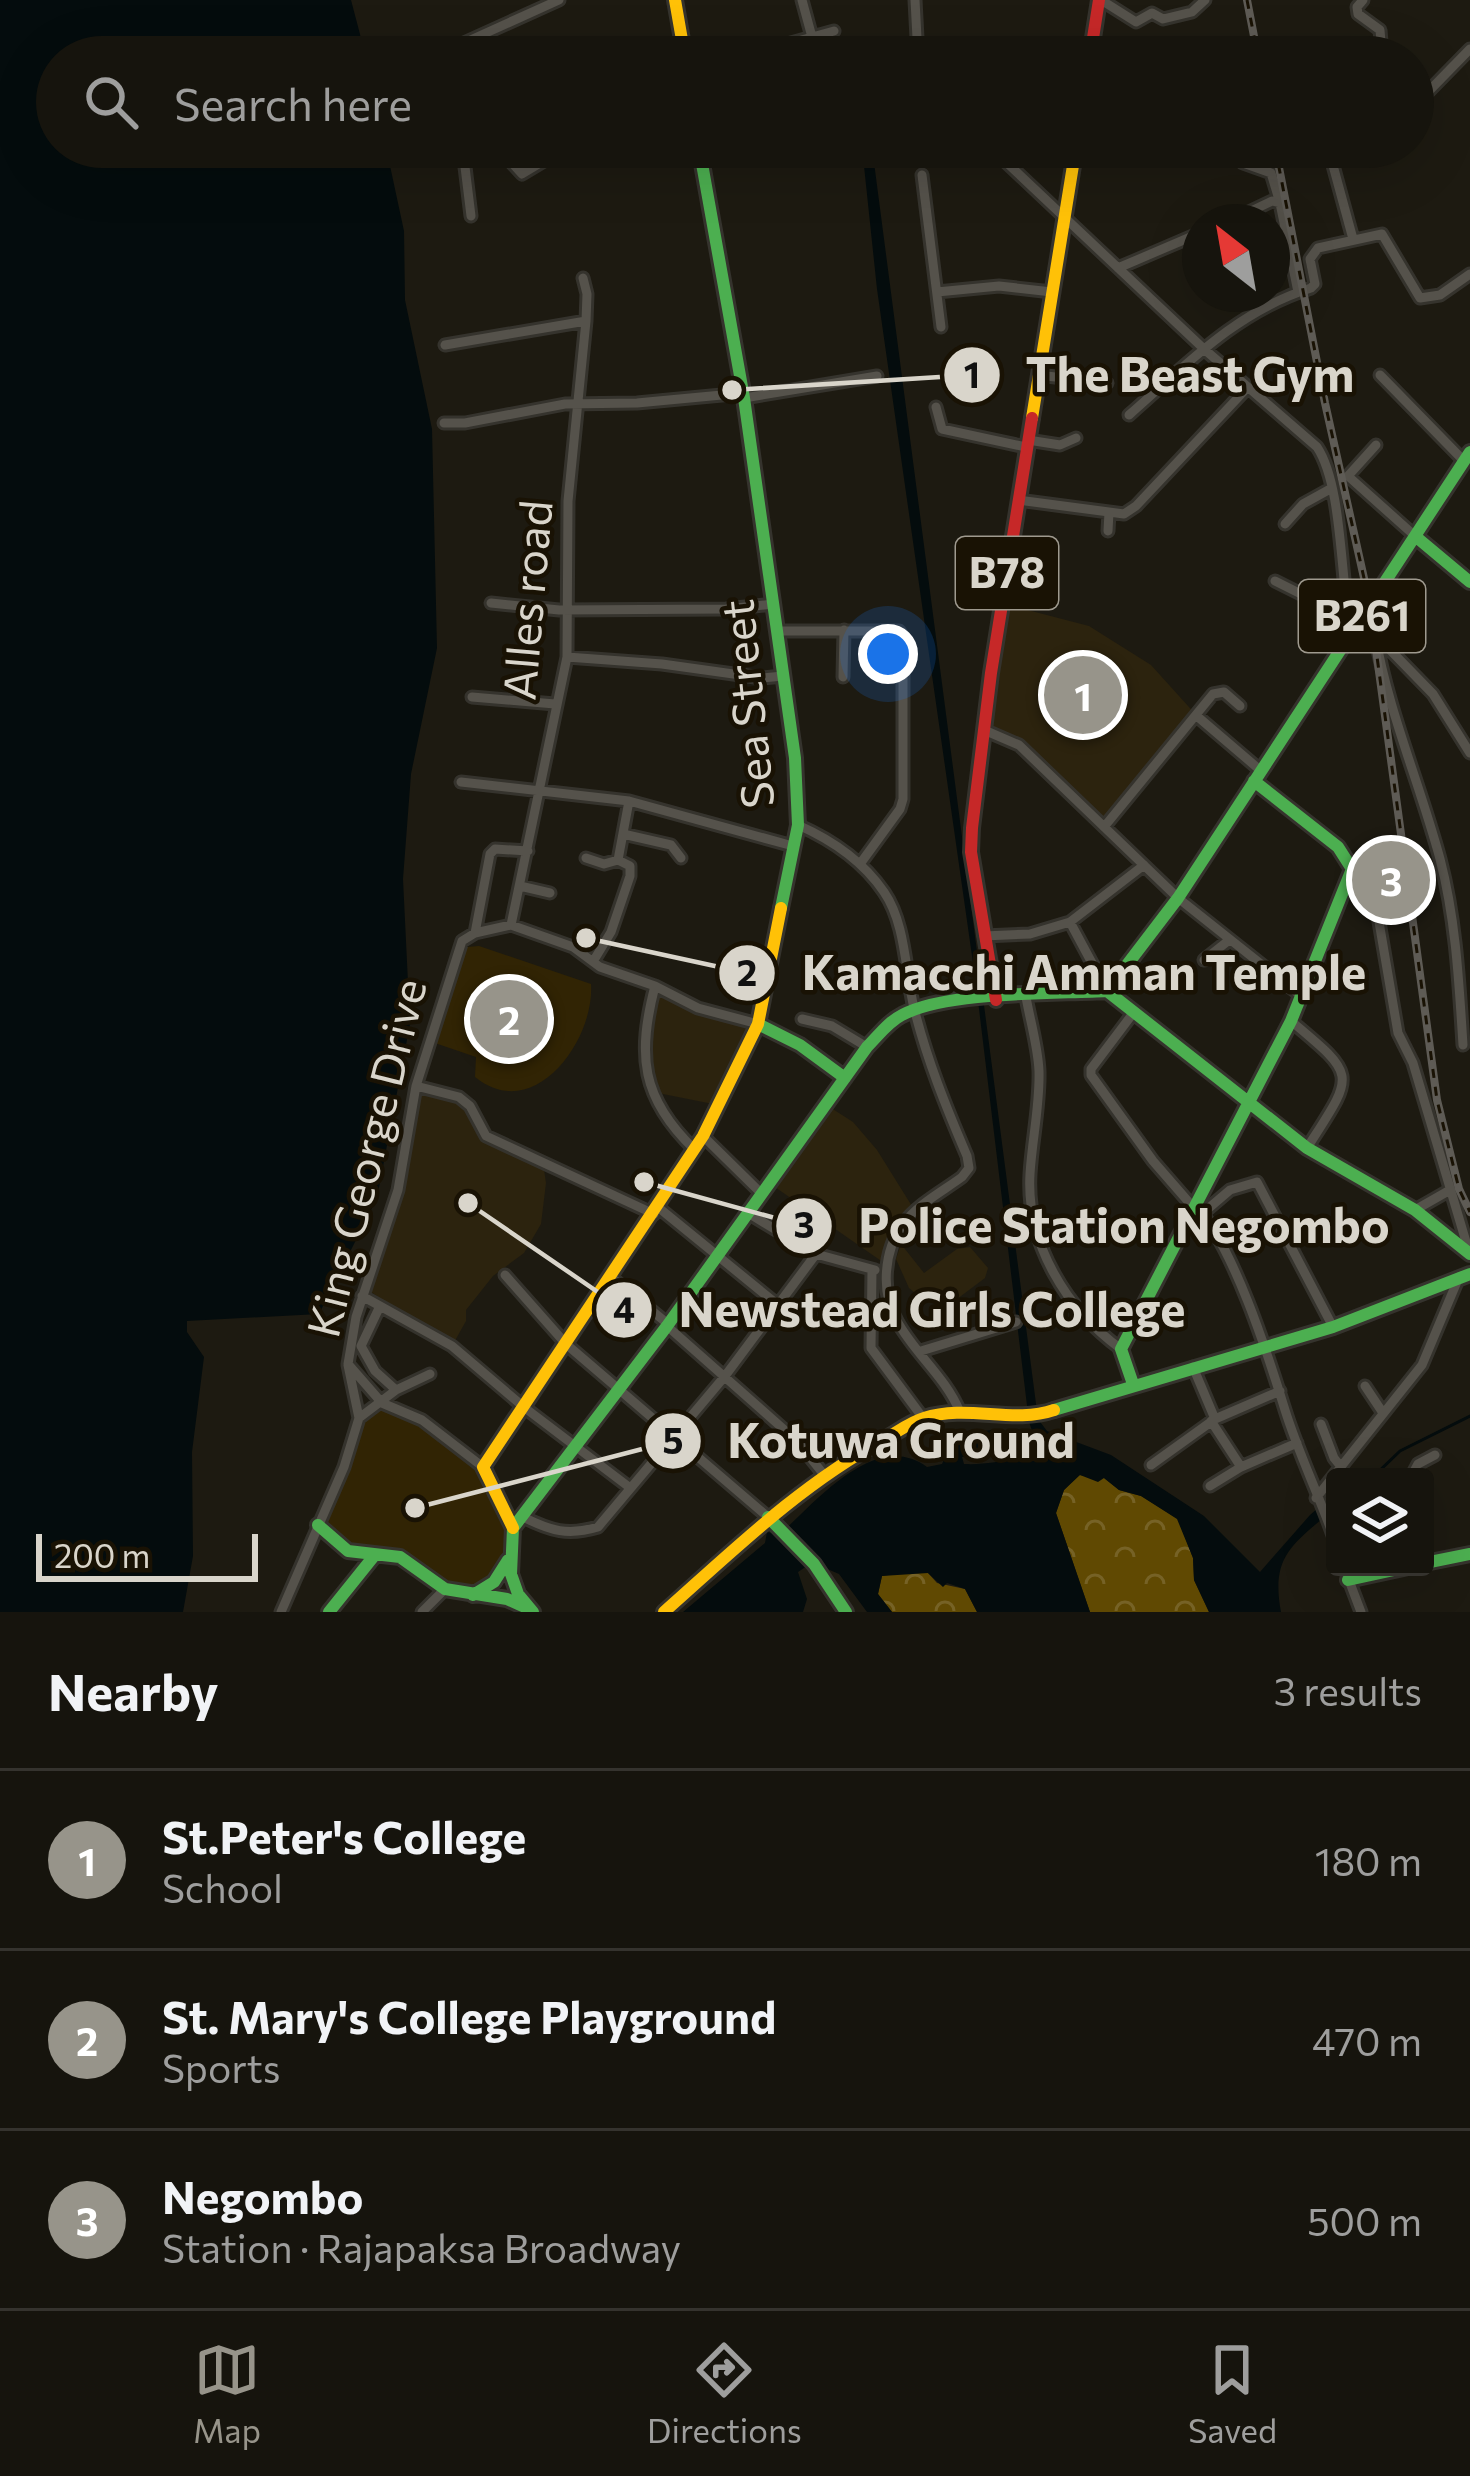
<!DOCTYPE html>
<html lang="en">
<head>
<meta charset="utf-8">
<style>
	:root { --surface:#16140d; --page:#23211b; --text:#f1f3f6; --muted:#9e9e9d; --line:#35332e; --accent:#97948a }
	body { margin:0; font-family:Commissioner,sans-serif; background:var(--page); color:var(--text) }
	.controls { position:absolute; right:36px; bottom:36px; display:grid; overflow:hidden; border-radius:12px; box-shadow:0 12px 48px #0002 }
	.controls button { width:108px; height:108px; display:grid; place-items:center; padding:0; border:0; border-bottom:3px solid var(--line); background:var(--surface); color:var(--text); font:60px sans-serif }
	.compass { position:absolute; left:1182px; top:204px; width:108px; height:108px; border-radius:50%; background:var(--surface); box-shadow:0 12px 48px #0002; rotate:329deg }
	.scale { position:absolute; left:36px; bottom:30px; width:222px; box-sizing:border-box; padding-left:12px; border:6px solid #d9d5cb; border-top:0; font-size:33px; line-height:42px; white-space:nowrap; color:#d9d5cb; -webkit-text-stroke:9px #191204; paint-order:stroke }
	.you { position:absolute; left:888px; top:654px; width:42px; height:42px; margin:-30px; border:9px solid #fff; border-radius:50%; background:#1a73e8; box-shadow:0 0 0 18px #1a73e833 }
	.badge { display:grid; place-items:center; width:78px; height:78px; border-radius:50%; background:var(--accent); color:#fff; font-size:39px; font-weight:700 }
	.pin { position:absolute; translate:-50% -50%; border:6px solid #fff; box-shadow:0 3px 12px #0006 }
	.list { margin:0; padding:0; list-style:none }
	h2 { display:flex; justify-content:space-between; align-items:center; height:156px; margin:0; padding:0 48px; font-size:51px }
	h2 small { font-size:39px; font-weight:400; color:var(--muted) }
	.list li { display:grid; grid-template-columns:78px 1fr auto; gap:36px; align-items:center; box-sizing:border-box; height:180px; padding:0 48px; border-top:3px solid var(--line) }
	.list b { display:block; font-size:45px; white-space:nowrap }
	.list p { margin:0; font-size:39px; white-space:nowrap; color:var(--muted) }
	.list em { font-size:39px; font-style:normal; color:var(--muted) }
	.icon { flex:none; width:66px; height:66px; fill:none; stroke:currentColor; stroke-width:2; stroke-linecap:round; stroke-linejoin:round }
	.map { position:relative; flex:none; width:1470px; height:1612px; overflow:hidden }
	.search { position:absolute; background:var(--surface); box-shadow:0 12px 48px #0002; left:36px; right:36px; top:36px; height:132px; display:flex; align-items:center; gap:30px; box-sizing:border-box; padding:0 42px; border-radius:66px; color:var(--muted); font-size:45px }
	.sheet { height:696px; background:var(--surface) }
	nav { display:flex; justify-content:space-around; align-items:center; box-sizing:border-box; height:168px; border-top:3px solid var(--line); background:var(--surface); font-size:33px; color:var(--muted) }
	nav a { display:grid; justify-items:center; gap:6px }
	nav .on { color:var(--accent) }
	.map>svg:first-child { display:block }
	.built { fill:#2c230e }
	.green { fill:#312404 }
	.forest { fill:url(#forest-crowns) }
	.water { fill:#040c0d }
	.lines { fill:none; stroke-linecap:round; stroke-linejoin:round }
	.stream { stroke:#040c0d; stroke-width:3 }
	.street-casing { stroke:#35332d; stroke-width:15 }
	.fast-casing { stroke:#35332d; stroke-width:18 }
	.slow-casing { stroke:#35332d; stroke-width:18 }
	.jam-casing { stroke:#35332d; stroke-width:18 }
	.street { stroke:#55524b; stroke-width:9 }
	.fast { stroke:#4caf50; stroke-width:12 }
	.slow { stroke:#ffc107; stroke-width:12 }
	.jam { stroke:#c62828; stroke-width:12 }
	.rail-casing { stroke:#5e5b55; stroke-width:8 }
	.rail { stroke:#191204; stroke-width:3; stroke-dasharray:9; stroke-linecap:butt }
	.labels { text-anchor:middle; stroke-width:9; stroke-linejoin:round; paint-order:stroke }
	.shield { fill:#191204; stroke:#9f9a8f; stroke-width:3 }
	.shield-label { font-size:42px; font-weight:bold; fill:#d9d5cb }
	.street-label { font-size:45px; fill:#d9d5cb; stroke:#191204 }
	.leader { fill:none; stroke:#d9d5cb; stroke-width:4.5 }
	.callout-dot { fill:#d9d5cb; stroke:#191204; stroke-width:4.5 }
	.mark-label { font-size:36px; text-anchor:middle; font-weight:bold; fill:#111 }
	.callout-label { font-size:48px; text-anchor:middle; font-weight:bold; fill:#d9d5cb; stroke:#191204; stroke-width:9; stroke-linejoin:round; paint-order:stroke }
</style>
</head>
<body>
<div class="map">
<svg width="1470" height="1612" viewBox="0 0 1470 1612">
	<defs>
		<pattern id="forest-crowns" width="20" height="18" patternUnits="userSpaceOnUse" patternTransform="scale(3)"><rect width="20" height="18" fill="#604902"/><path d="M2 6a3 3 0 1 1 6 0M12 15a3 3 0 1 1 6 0" fill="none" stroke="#766226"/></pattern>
	</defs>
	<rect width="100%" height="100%" fill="#1d1a11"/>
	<path class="built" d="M1004 604 1089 626 1151 665 1198 717 1104 827 1019 745 983 729Z
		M655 986 698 1008 758 1024 718 1105 658 1093 645 1051Z
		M416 1086 459 1097 486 1136 543 1163 546 1183 541 1224 524 1253 493 1276 466 1310V1321L452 1346 368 1290 408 1149Z
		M828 1106 853 1122 877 1150 915 1211 901 1226 887 1265 772 1185Z
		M901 1244 924 1273 957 1249 970 1247 988 1268 985 1278 953 1302 927 1303 909 1288 896 1259Z"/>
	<path class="green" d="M479 946 591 984C595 1040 534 1125 475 1077L476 1057 429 1041 449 970 467 947Z
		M406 1406 483 1467 513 1528 508 1560 495 1582 457 1593 413 1565 360 1555 318 1525 363 1420 385 1407Z"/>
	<path class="forest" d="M1079 1475 1104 1478 1119 1490 1141 1496 1178 1519 1193 1558 1194 1580 1209 1612H1090L1056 1513 1064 1490Z
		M913 1571 928 1573 937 1583 965 1589 977 1612H892L878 1594 882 1576Z"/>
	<path class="water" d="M0 0H351L366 57H57V147H386L404 231 405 300 432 429 437 648 411 774 403 879 410 1024 377 1198 319 1314 187 1321V1332L204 1357 192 1452 193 1556 183 1612H0Z
		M862 147H872L1038 1419 1047 1431 1111 1455 1204 1516 1260 1572 1310 1515 1335 1493V1508C1295 1543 1270 1554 1281 1612H1209L1194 1580 1193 1558 1177 1519 1141 1496 1119 1490 1104 1478 1098 1482 1080 1475 1064 1490 1056 1513 1090 1612H977L965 1589 947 1583 943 1587 928 1573 882 1576 878 1594 892 1612H867L839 1574 825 1568 819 1558 798 1572 807 1599 803 1612H683L765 1543 767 1532 780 1534C816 1502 875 1429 927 1467L942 1464 955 1435 991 1430 995 1438 982 1453 962 1457 964 1464C987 1465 1022 1461 1036 1442L1029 1422 976 984 877 289Z"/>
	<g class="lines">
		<path class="stream" d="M1373 1477 1400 1451 1470 1416"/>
		<defs>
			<path id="street" d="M802 0 812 37
				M915 0 918 57
				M1101 0 1136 22 1152 13 1163 19 1192 12 1205 0
				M1363 0 1357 7 1358 14 1380 30 1381 42 1371 57
				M424 53 455 47 559 0
				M740 57 834 31
				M1428 92 1470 49
				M990 147 1204 349 1317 447C1343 486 1340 581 1351 631
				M1244 147 1243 163 1271 173 1280 203
				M1328 147 1353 239
				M701 158 747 147
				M922 175 941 327
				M471 216 465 167 468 161 501 151 522 174 567 147
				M1228 222 1272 201 1280 203 1298 292
				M1118 268 1200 233
				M937 292 999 286 1052 292
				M445 345 586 321
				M1038 375 1107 383
				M1380 375 1464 461
				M744 398 877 376
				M936 407 942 429 1026 447
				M1129 415C1186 365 1237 311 1311 288L1315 284 1310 259 1318 248 1382 234 1420 298 1440 295 1470 274
				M444 423H465L565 404 637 403 743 393
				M1028 440 1060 445 1076 438
				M1376 445 1348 476 1415 536
				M1018 500 1124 514 1136 506 1248 387
				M1285 524 1303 504 1332 488
				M1108 531 1109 512
				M1275 581 1349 618
				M491 603 559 610 726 609 774 604
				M1360 619 1433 694 1470 753
				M778 631H899L903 637V799L900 809 860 864
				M1375 634C1388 711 1420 784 1440 859 1456 920 1459 983 1463 1045
				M567 657 662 664 762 678 783 676
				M843 677 844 630
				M472 697 555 704
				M1198 717 1260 770
				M984 730 1019 745 1178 898 1300 995
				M461 782 629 801 793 846
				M798 825C832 840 863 861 884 892 906 924 905 971 914 1008 927 1060 946 1107 967 1156L969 1168 962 1177C943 1191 918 1204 903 1224 884 1250 880 1292 897 1321 915 1354 945 1376 960 1412
				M1104 827 1213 694 1224 692 1240 706
				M623 834 671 845 681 858
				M586 858 604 864 618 860
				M1352 869 1378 916 1398 1033 1413 1063 1469 1252
				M520 886 550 893
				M1070 922 1107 991
				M511 925 567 657 568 501 586 321 587 294 583 278
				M475 933 490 854 495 849 528 851
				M984 936 1030 934 1070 922 1144 865
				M594 960 611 932 630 876V866L618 860 629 801
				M1204 960 1228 941
				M655 986C637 1055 641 1098 694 1149
				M1026 997C1030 1020 1038 1047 1039 1071 1040 1105 1032 1140 1030 1174 1026 1243 1066 1309 1121 1349
				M1134 1012 1091 1069V1075L1153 1161 1193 1207
				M802 1019 832 1026 867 1047
				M1291 1021C1358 1077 1355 1073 1307 1148
				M416 1086 459 1097 470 1106 486 1136 654 1214
				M703 1136 762 1194
				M1194 1204C1233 1244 1268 1355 1285 1410 1299 1455 1320 1497 1335 1541
				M659 1208 778 1305
				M1415 1210 1450 1190
				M748 1213 816 1254 875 1270
				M1203 1213 1230 1190 1257 1182 1333 1327
				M872 1270 871 1348 923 1418
				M505 1275 566 1344 768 1517
				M611 1277 668 1324
				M362 1296 452 1346 525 1408 629 1487
				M380 1306 361 1346 375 1371 396 1390
				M667 1326 797 1441 825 1476
				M921 1351 1016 1322
				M348 1365 359 1418
				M1193 1367 1215 1419
				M1365 1386 1383 1413
				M1211 1421 1241 1467
				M1321 1424 1334 1458 1342 1468
				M1151 1465 1215 1419 1280 1391
				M483 1467 422 1420 382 1403 348 1364 356 1317 398 1190 416 1086 462 941 475 933 511 925 573 947 600 967 655 986 698 1008 758 1024
				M1411 1477 1418 1464 1435 1455
				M1210 1486 1241 1467 1297 1443
				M1316 1498 1422 1365 1459 1277
				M523 1517C551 1531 568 1536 598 1527L725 1376 816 1254
				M1344 1567 1361 1612
				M281 1612 344 1467 359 1418 396 1390 430 1374
				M422 1612 445 1589"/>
			<path id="fast" d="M699 147 744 398 795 758 798 825 781 908
				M1415 536 1470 582
				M1107 991 1307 1148 1415 1210 1470 1254
				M758 1024 800 1045 845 1078
				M1133 1384 1121 1349 1291 1021 1352 869 1338 847 1254 781
				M1054 1410 1333 1327 1470 1274
				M768 1517 814 1564 846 1612
				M318 1525 348 1551 400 1557 445 1589 507 1599 527 1608
				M1425 1563 1470 1554
				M1348 1580 1408 1567
				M473 1595 494 1582 508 1560
				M329 1612 374 1556
				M533 1612 518 1594 511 1574 513 1528 667 1326 867 1047C878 1036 888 1022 902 1015 947 991 1053 994 1107 991L1178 898 1470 452"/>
			<path id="slow" d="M675 0 685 57
				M1032 418 1076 147
				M513 1528 483 1467 703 1136 758 1024 781 908
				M664 1612C734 1550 800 1485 883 1440 896 1433 910 1422 924 1418 967 1404 1013 1424 1054 1410"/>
			<path id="jam" d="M1090 57 1099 0
				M996 1000 971 852 972 828 991 673 1032 418"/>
		</defs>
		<use href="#street" class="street-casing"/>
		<use href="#fast" class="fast-casing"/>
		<use href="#slow" class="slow-casing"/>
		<use href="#jam" class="jam-casing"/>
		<use href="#street" class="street"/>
		<use href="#fast" class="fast"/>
		<use href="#slow" class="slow"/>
		<use href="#jam" class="jam"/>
		<defs>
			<path id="rail" d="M1247 0 1258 57
				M1275 147 1325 403 1370 605 1437 1100 1459 1189 1470 1212"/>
		</defs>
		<use href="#rail" class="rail-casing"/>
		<use href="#rail" class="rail"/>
	</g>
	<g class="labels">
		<g class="shield">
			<rect x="956" y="537" width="102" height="72" rx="9"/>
			<rect x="1299" y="580" width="126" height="72" rx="9"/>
		</g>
		<g class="shield-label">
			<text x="1007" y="588">B78</text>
			<text x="1362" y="631">B261</text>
		</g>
		<g class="street-label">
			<text transform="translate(528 600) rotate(-85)" y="16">Alles road</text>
			<text transform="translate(748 704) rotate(-96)" y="16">Sea Street</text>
			<text transform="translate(367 1158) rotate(-76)" y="16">King George Drive</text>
		</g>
	</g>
	<path class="leader" d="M732 390L972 375M586 938L747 973M644 1182L804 1226M468 1203L624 1310M415 1508L673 1441"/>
	<g class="callout-dot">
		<circle cx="732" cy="390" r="12"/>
		<circle cx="586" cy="938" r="12"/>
		<circle cx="644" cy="1182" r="12"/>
		<circle cx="468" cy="1203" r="12"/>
		<circle cx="415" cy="1508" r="12"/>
		<circle cx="972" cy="375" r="30"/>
		<circle cx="747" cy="973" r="30"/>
		<circle cx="804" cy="1226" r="30"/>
		<circle cx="624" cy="1310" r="30"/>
		<circle cx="673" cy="1441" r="30"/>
	</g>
	<g class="mark-label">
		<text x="972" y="388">1</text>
		<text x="747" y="986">2</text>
		<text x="804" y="1238">3</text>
		<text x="624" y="1323">4</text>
		<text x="673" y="1454">5</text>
	</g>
	<g class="callout-label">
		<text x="1190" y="392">The Beast Gym</text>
		<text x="1084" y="990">Kamacchi Amman Temple</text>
		<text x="1124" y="1243">Police Station Negombo</text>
		<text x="932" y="1327">Newstead Girls College</text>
		<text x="901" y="1458">Kotuwa Ground</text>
	</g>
</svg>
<div class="controls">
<button><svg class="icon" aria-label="layers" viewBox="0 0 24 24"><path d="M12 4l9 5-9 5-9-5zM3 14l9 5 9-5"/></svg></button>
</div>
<svg class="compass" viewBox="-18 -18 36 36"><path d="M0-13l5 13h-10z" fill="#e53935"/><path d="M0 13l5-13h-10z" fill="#9e9e9d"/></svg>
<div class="scale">200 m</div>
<div class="you"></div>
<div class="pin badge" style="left:1083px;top:695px">1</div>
<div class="pin badge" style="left:509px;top:1019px">2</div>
<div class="pin badge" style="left:1391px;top:880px">3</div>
<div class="search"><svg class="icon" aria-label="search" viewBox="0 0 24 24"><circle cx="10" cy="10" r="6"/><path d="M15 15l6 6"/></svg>Search here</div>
</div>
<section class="sheet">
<h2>Nearby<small>3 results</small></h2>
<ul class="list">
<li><span class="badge">1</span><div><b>St.Peter's College</b><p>School</p></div><em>180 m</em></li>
<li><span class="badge">2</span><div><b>St. Mary's College Playground</b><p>Sports</p></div><em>470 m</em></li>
<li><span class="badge">3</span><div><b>Negombo</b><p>Station · Rajapaksa Broadway</p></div><em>500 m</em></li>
</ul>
</section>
<nav>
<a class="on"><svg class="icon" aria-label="map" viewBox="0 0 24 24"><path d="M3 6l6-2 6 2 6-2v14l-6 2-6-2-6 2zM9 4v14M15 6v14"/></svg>Map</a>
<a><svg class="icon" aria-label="directions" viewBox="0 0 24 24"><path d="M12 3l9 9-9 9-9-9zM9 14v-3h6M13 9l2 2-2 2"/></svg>Directions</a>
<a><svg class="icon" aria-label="saved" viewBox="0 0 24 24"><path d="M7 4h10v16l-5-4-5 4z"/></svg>Saved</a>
</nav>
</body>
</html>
